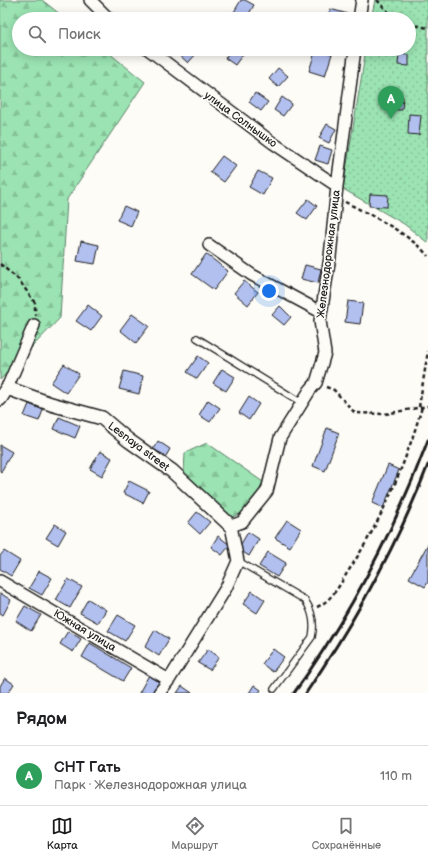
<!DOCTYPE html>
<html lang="ru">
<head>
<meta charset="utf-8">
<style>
	:root { --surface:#fff; --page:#f2f2f2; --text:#202124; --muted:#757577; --line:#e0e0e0; --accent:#1c1c1c }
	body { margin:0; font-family:"Balsamiq Sans",sans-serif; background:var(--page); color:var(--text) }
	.you { position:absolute; left:269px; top:291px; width:14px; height:14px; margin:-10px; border:3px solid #fff; border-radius:50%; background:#1a73e8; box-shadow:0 0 0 6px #1a73e833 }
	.badge { display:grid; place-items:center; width:26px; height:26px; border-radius:50%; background:var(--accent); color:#fff; font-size:13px; font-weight:700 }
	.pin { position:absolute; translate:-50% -33px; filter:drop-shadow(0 1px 2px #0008) }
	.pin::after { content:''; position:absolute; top:21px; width:14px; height:12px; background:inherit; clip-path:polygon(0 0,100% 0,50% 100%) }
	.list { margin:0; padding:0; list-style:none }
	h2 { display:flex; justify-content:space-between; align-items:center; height:52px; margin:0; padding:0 16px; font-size:17px }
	h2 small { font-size:13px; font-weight:400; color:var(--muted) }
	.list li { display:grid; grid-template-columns:26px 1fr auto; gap:12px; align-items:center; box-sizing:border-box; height:60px; padding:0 16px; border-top:1px solid var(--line) }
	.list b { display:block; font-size:15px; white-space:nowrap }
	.list p { margin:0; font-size:13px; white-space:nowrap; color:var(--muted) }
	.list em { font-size:13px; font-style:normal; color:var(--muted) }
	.icon { flex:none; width:22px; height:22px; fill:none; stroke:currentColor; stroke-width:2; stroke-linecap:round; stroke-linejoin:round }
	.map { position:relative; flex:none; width:428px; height:693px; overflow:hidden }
	.search { position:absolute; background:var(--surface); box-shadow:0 2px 10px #0003; left:12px; right:12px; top:12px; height:44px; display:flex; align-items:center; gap:10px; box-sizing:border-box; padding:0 14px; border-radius:22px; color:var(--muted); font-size:15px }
	.sheet { height:112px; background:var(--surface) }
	nav { display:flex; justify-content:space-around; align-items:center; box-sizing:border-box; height:56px; border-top:1px solid var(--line); background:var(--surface); font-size:11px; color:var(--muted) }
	nav a { display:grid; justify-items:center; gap:2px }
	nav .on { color:var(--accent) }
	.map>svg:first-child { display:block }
	.forest { fill:url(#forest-firs); stroke:#5c8067 }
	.garden { fill:url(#garden-dots); stroke:#5c8067 }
	.building { fill:#b2c0f0; stroke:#1c1c1c }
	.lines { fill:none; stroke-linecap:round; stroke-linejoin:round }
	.service-casing { stroke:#1c1c1c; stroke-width:8 }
	.minor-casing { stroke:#1c1c1c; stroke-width:14 }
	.tertiary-casing { stroke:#1c1c1c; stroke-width:16 }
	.path { stroke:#1c1c1c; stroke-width:2.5; stroke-dasharray:4 3; stroke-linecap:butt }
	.service { stroke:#fdfcf7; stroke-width:5.5 }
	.minor { stroke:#fdfcf7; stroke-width:11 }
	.tertiary { stroke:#fdfcf7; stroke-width:13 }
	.rail { stroke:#1c1c1c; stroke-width:3 }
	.labels { text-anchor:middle; stroke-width:3.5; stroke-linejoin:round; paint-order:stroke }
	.street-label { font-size:11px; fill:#1c1c1c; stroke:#fdfcf7 }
</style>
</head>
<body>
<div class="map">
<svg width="428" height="693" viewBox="0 0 428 693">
	<defs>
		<pattern id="forest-firs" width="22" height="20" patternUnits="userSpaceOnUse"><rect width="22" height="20" fill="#9be3b2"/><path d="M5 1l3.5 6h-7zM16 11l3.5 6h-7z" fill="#85c298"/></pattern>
		<pattern id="garden-dots" width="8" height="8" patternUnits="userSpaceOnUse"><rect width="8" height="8" fill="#9be3b2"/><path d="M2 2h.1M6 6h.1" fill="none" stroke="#85c298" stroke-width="1.8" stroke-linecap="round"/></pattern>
	</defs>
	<rect width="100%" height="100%" fill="#fdfcf7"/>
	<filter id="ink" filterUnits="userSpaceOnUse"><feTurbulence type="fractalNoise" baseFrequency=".025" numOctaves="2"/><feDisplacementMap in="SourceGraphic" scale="8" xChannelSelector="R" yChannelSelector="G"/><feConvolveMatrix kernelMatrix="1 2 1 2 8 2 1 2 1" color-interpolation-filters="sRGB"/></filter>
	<g filter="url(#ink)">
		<path class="forest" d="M0 0H42L66 19H19V49H104L145 82 67 199 60 318 0 380Z
			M207 443 263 482 251 509 230 518 184 473 185 453Z"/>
		<path class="garden" d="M375 0H428V243L404 224 343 189 366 49H409V19H371Z"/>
		<path class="building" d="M241 0H245L254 5 246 19 234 12Z
			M330 9 348 14 347 19H327Z
			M177 49H193L197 53 188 63 175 51Z
			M232 49H235L243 54 235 65 225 58Z
			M316 49 332 54 325 76 309 71Z
			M399 54 409 55V66L398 65Z
			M278 68 288 76 278 87 269 79Z
			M255 93 268 102 261 111 249 102Z
			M388 96 403 97 402 110 387 109Z
			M282 97 292 104 283 116 274 110Z
			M409 114 421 115 419 135 408 134Z
			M327 124 336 129 329 143 319 138Z
			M320 146 332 150 328 164 315 160Z
			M222 156 236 166 224 182 210 172Z
			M258 171 272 178 263 195 249 187Z
			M370 194 388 195 387 207 369 206Z
			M308 199 317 206 307 220 297 213Z
			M124 206 137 212 131 226 117 220Z
			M81 241 99 245 95 264 77 261Z
			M206 254 228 271 214 290 192 274Z
			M305 265 321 269 318 283 301 279Z
			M244 281 258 292 248 305 234 293Z
			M348 301 363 303 360 324 345 322Z
			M88 305 102 316 91 331 76 321Z
			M280 306 291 317 284 325 272 315Z
			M132 314 149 326 136 343 120 330Z
			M198 356 208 363 197 379 187 372Z
			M64 364 79 374 66 393 51 383Z
			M222 369 235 377 226 391 213 383Z
			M124 371 143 376 139 394 119 389Z
			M249 397 259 404 249 420 239 413Z
			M208 400 220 408 210 422 199 415Z
			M29 404 43 410 39 421 24 416Z
			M59 417 80 426 75 438 54 429Z
			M327 428 339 433 325 471 313 466Z
			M158 441 170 449 166 456 153 449Z
			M0 445 12 452 1 472 0 471Z
			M100 451 112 458 102 476 90 469Z
			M388 465 399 470 383 508 372 503Z
			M129 481 149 491 143 503 123 493Z
			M197 512 210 522 200 534 188 523Z
			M287 520 301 529 290 547 275 538Z
			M55 524 66 531 58 545 46 538Z
			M248 532 259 539 249 556 238 549Z
			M218 536 230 545 222 555 211 547Z
			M428 544V582L425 587 409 578Z
			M4 551 20 561 11 576 0 569V556Z
			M268 552 286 563 277 577 259 566Z
			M39 571 52 578 42 595 29 588Z
			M68 579 82 587 70 608 56 600Z
			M252 591 265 600 257 613 243 604Z
			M0 593 11 600 3 615 0 613Z
			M88 599 106 610 98 623 80 613Z
			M25 606 41 615 31 631 16 621Z
			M118 615 135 625 125 641 108 631Z
			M155 630 169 639 159 656 145 647Z
			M68 631 81 639 73 652 60 644Z
			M90 643 131 668 123 681 82 657Z
			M208 649 219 657 210 670 198 663Z
			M273 649 284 657 273 672 262 664Z
			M149 675 161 683 155 693H139Z
			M5 678 14 684 8 693H0V686Z
			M254 685 261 690 259 693H249Z
			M182 686 192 693H177Z"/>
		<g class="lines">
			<defs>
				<path id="service" d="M197 338 302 403
					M238 561 305 600C313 612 315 623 312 637L274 689"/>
				<path id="minor" d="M90 0 109 19
					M359 19 362 0
					M148 49 273 143 337 186
					M209 245 252 275 321 312
					M7 388 34 325
					M0 581 169 680
					M159 693 169 680 226 588 238 561 231 526 242 522 267 491 280 438 310 390 316 383 325 353 320 321 330 257 337 186 355 49"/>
				<path id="tertiary" d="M0 399 7 388 51 404 102 418 128 440 172 471 231 526"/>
			</defs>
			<use href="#service" class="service-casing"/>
			<use href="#minor" class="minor-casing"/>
			<use href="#tertiary" class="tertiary-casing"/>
			<path class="path" d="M377 0 395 19
				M409 24 428 28
				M345 202C371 215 410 234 428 256
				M0 264 19 280 35 303V315
				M326 387 334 390 355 413 385 414 428 406
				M419 407 428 351
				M317 607C331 601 340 585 347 573 381 522 405 466 422 407"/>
			<use href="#service" class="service"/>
			<use href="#minor" class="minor"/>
			<use href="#tertiary" class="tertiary"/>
			<path class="rail" d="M294 693C351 614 394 531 428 440
				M306 693C355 621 397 546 428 465"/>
		</g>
	</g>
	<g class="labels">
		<g class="street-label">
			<text transform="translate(241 119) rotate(36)" y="4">улица Солнышко</text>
			<text transform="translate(328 254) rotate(-83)" y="4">Железнодорожная улица</text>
			<text transform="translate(139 446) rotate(37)" y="4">Lesnaya street</text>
			<text transform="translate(85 630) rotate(31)" y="4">Южная улица</text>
		</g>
	</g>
</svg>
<div class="you"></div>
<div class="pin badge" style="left:391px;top:119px;background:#2e9e5b">A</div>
<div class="search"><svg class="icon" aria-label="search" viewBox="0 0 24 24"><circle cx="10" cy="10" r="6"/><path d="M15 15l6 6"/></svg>Поиск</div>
</div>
<section class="sheet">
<h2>Рядом<small></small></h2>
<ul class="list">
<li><span class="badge" style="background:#2e9e5b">A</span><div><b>СНТ Гать</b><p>Парк · Железнодорожная улица</p></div><em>110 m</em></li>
</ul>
</section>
<nav>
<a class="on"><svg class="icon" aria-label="map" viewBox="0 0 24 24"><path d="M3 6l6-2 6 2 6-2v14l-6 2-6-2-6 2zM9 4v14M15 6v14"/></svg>Карта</a>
<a><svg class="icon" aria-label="directions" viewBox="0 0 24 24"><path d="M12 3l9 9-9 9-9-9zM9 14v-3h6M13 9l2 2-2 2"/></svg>Маршрут</a>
<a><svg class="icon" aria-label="saved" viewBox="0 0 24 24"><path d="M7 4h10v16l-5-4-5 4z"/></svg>Сохранённые</a>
</nav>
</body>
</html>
